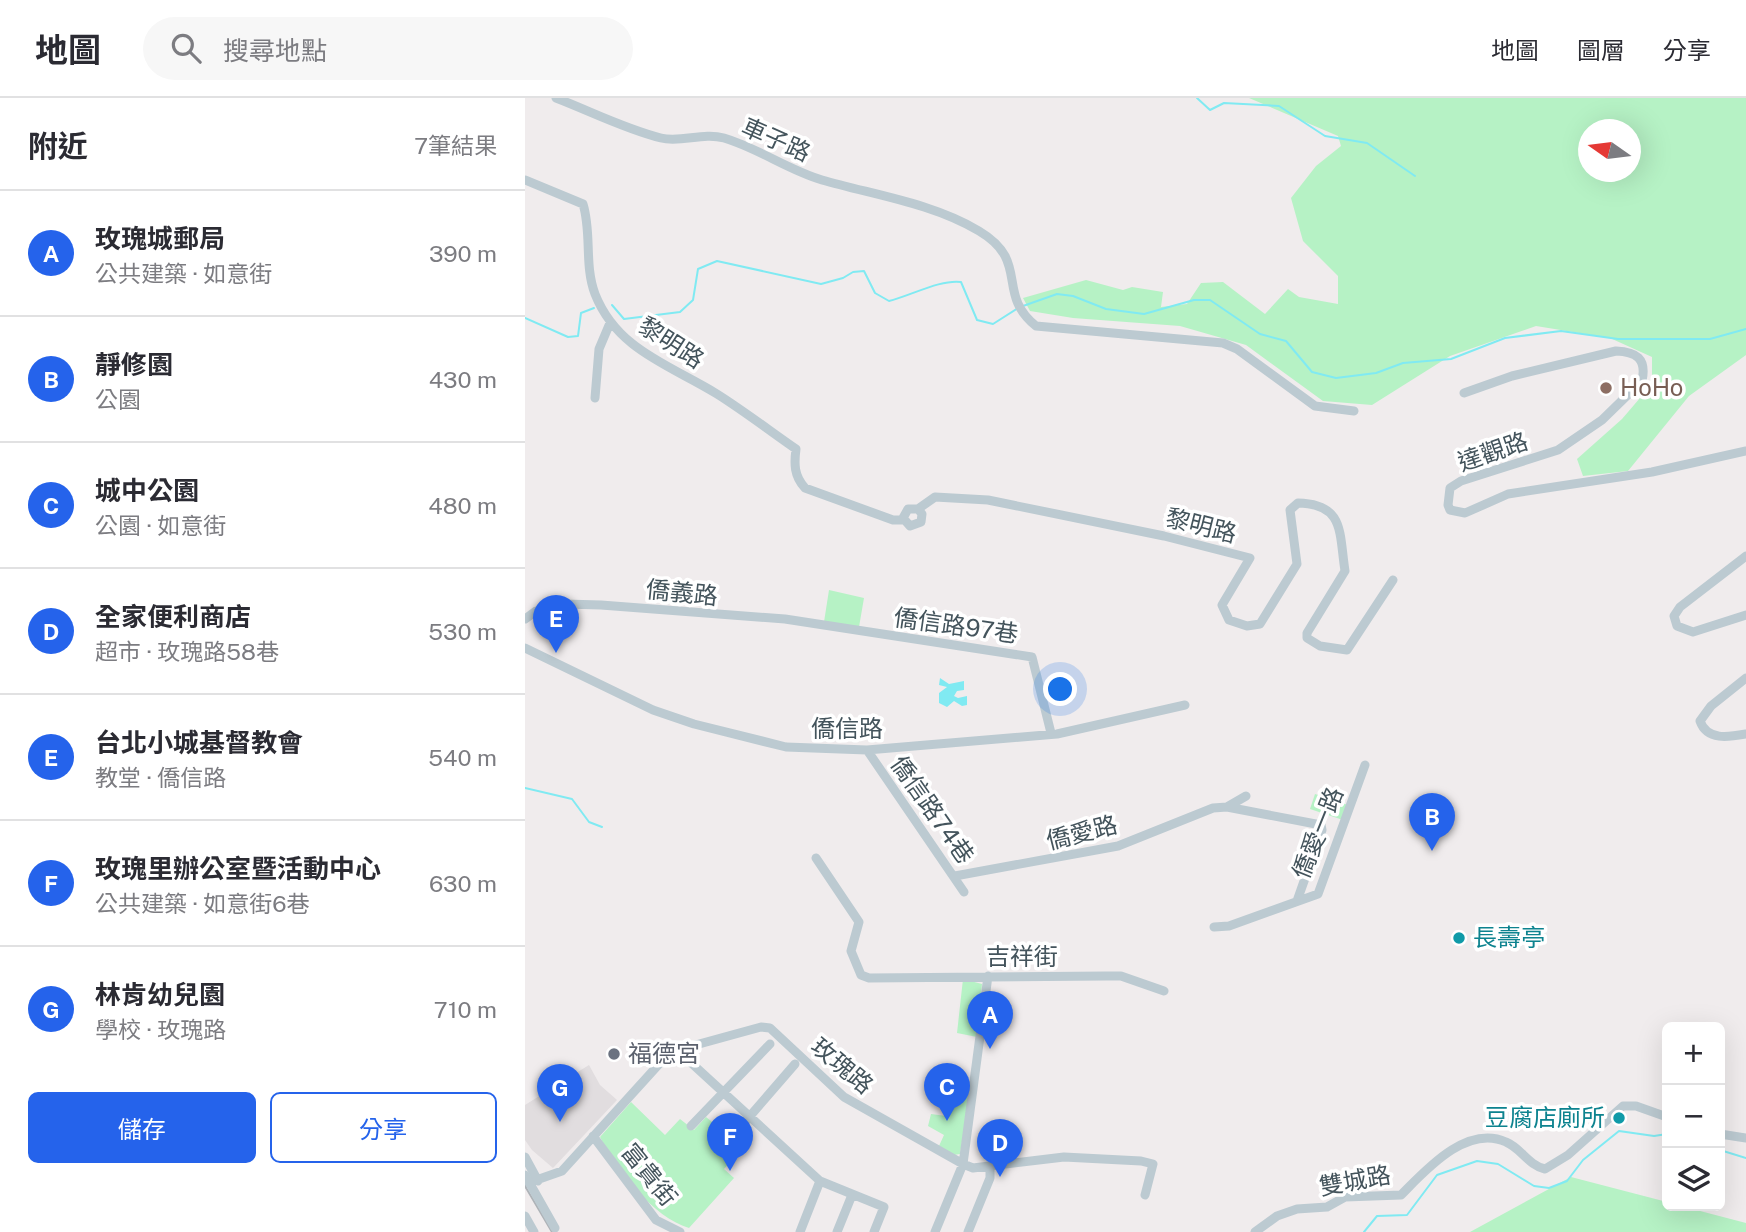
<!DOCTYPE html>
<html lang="zh-TW">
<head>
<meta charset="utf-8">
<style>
	:root { --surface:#fff; --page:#f7f7f7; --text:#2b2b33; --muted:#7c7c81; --line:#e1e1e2; --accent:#2563eb }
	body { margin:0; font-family:"Public Sans","Noto Sans TC",sans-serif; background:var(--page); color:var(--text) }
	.controls { position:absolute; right:21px; bottom:21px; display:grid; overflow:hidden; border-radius:10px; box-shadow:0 7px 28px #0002 }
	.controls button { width:63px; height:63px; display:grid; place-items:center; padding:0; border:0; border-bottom:2px solid var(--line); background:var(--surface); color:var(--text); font:35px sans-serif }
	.compass { position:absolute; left:1053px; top:21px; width:63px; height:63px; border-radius:50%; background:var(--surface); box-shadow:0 7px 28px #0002; rotate:284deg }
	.you { position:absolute; left:536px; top:592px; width:24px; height:24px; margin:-18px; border:5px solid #fff; border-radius:50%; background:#1a73e8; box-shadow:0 0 0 10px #1a73e833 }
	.badge { display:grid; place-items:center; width:46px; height:46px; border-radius:50%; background:var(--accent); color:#fff; font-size:23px; font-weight:700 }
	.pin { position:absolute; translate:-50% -58px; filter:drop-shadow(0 2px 4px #0008) }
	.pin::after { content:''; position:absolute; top:37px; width:24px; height:21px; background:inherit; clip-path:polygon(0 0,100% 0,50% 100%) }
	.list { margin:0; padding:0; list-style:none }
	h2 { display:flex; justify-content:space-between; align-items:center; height:91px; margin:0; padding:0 28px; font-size:30px }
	h2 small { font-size:23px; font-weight:400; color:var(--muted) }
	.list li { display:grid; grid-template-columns:46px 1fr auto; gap:21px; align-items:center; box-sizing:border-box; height:126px; padding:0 28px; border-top:2px solid var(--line) }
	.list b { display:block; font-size:26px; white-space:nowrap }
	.list p { margin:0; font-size:23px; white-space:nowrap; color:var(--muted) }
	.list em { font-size:23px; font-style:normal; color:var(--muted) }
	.actions { display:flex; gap:14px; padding:21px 28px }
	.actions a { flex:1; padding:16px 0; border:2px solid var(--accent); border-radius:10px; text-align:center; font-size:24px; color:var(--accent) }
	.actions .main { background:var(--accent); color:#fff }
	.icon { flex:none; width:38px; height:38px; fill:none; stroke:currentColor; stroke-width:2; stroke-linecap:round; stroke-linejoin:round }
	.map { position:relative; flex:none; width:1221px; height:1134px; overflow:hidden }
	header { display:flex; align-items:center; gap:42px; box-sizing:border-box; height:98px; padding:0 35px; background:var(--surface); border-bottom:2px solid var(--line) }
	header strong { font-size:33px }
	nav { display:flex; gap:38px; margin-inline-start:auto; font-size:24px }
	.search { width:490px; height:63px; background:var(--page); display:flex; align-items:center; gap:18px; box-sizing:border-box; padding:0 24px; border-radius:38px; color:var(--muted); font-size:26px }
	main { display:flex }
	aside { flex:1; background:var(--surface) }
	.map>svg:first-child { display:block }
	.education { fill:#e1dddf }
	.green { fill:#b6f2c5; fill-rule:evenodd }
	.water { fill:#80eaf2 }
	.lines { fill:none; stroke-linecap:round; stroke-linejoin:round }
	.stream { stroke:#80eaf2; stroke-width:2 }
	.minor { stroke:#bccad1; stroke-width:9 }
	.tram { stroke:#aeb3b8; stroke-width:2 }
	.minor-bridge { stroke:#bccad1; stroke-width:9 }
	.education-dot { fill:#8d6e63; stroke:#fff; stroke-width:2.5 }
	.culture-dot { fill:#0f9aa8; stroke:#fff; stroke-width:2.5 }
	.worship-dot { fill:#6b7280; stroke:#fff; stroke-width:2.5 }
	.labels { text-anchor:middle; stroke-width:7; stroke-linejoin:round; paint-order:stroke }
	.street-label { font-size:24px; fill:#44545c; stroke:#fff }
	.education-label { font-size:24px; fill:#785e54; stroke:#fff; text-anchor:start }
	.culture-label { font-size:24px; fill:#0d838f; stroke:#fff; text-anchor:start }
	.worship-label { font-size:24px; fill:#5b616d; stroke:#fff; text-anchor:start }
</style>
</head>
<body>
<header>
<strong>地圖</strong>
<div class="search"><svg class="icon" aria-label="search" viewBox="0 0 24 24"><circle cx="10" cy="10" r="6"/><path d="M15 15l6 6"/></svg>搜尋地點</div>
<nav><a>地圖</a><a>圖層</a><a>分享</a></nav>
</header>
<main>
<aside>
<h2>附近<small>7筆結果</small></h2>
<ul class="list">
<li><span class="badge">A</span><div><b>玫瑰城郵局</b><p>公共建築 · 如意街</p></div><em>390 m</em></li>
<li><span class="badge">B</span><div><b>靜修園</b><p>公園</p></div><em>430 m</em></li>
<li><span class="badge">C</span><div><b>城中公園</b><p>公園 · 如意街</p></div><em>480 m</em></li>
<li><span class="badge">D</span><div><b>全家便利商店</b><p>超市 · 玫瑰路58巷</p></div><em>530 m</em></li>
<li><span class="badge">E</span><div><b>台北小城基督教會</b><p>教堂 · 僑信路</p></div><em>540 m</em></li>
<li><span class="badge">F</span><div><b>玫瑰里辦公室暨活動中心</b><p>公共建築 · 如意街6巷</p></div><em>630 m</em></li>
<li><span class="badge">G</span><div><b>林肯幼兒園</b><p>學校 · 玫瑰路</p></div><em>710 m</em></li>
</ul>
<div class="actions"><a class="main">儲存</a><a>分享</a></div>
</aside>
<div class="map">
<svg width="1221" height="1134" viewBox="0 0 1221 1134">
	<rect width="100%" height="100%" fill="#f0eced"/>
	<path class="education" d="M64 967 75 987 92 1002 28 1070 7 1052 0 1042V1007Z"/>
	<path class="green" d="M724 0H1221V257L1164 298 1103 373 1058 378 1052 361 1097 321 1127 286V259L1085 240 1011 228 925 258 847 307 798 303 721 247 655 228 548 220 505 213 498 200 561 182 598 192 607 189 638 194 636 209 662 206 676 185 698 184 740 216 763 191 774 199 813 206V178L778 143 766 100 791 68 816 48 813 38ZM1064 32H1106V74H1064Z
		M304 492 339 500 334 529 299 524Z
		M790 696 823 707 818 722 785 711Z
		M438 881 457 886 452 939 432 935Z
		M425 991 445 994 435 1056 429 1057 414 1048 419 1037 403 1028 406 1016 421 1018Z
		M106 1004 140 1037 155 1021 169 1032 181 1019 192 1028 188 1032 197 1040 193 1045 209 1060 199 1071 209 1080 164 1130C128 1119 92 1073 75 1039Z
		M1046 1079 1142 1104V1108H1156L1221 1125V1134H945Z"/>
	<path class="water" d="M415 580 424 586 439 583V592L432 593 429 598 433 600 442 598V607L437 608 429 603 422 609 414 605V595L422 589 414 587Z"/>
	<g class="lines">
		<path class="stream" d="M672 0 685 12 699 5 754 8 800 38 842 45 890 78
			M87 207 99 221 155 214 168 202 173 171 192 163 296 186 318 180 328 174 339 173 350 195 364 203C385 198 416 181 436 184L452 222 468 226 493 210
			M498 208 532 196 548 198 581 211 619 216 669 202H685L735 236 761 243 787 274 811 280 851 275 878 265 926 261 980 240 1036 233 1093 241H1185L1221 231
			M0 220 43 239 53 238 56 215 69 210
			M0 690 47 701 64 724 77 729
			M1195 1052 1221 1060
			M839 1134 852 1118 882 1117 912 1077 952 1063 973 1066 1009 1088 1024 1090 1042 1083 1058 1062 1094 1033 1129 1038 1142 1036"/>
		<path class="minor" d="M31 0C65 13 100 31 136 40 156 45 178 34 199 40 233 50 263 72 297 82 349 97 407 105 454 133 506 164 470 195 511 228L698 245 712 251 790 308 829 313
			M0 82 58 106C67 135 59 167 70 196 92 252 145 267 192 296 219 313 245 333 271 351 269 366 269 378 280 390L368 422H379
			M939 295 987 278 1091 253C1111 254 1122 260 1117 283L1077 322 1033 352 936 383 925 390 923 407 925 412 940 415 983 396 1127 374 1221 353
			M70 300 74 251 85 225
			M393 411 397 416 396 424 385 428 378 420 383 411H393L410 399 463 402 639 438 725 460 697 507 704 522 722 528 735 526 772 466 765 412 773 405C820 406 814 435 820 473L782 535V540L795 548 822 552 868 482
			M1221 458 1155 509 1149 518 1152 528 1168 534 1221 517
			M0 521 11 513 39 506 76 507 260 521 507 559 526 635
			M0 550 128 612 169 626 261 649 342 652 532 636 660 607
			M1221 580 1186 608 1175 623C1182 643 1204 639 1221 636
			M342 652 439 794
			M702 709 721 698
			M291 760 334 824 326 853 336 877 344 880 581 878H596L639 893
			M430 778 593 748 688 710 702 709 796 727 797 732 772 803
			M689 829 704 828 793 796 840 667
			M151 951 295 1083 359 1109 349 1134
			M166 1028 245 946
			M1195 1036 1221 1040
			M68 1038 131 1122 155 1134
			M206 1040 270 966
			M0 1059 13 1083
			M0 1086 37 1073 145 954 236 929 245 930 319 999 438 1066 448 1070 539 1059 616 1063 628 1066 620 1097
			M0 1118 9 1134
			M275 1134 295 1083
			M312 1134 327 1097
			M410 1134 438 1066 463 878
			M443 1134 465 1080V1068
			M730 1134 752 1118 772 1111 802 1109 820 1099 876 1097C900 1073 941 1026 981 1044 996 1050 1003 1067 1020 1071L1043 1057 1098 1008H1111L1142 1019"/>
		<path class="tram" d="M0 1088 27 1134"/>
		<path class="minor-bridge" d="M0 1077 30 1130"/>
	</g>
	<circle class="education-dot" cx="1081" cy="290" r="7"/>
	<g class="culture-dot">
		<circle cx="934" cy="840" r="7"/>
		<circle cx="1094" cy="1020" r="7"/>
	</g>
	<circle class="worship-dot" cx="89" cy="956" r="7"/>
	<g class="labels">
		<g class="street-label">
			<text transform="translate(251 42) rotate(24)" y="8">車子路</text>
			<text transform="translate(146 245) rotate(33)" y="8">黎明路</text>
			<text transform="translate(968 354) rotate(-19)" y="8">達觀路</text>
			<text transform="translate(676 428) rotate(14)" y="8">黎明路</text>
			<text transform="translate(157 495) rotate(6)" y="8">僑義路</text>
			<text transform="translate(431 528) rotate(8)" y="8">僑信路97巷</text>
			<text x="322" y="639">僑信路</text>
			<text transform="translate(407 712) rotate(55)" y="8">僑信路74巷</text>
			<text transform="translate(557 735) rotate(-14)" y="8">僑愛路</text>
			<text transform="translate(793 735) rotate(-68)" y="8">僑愛一路</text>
			<text x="497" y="867">吉祥街</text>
			<text transform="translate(317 968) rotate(40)" y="8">玫瑰路</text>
			<text transform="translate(124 1077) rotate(51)" y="8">富貴街</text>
			<text transform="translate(830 1083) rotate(-10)" y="8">雙城路</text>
		</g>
		<g class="education-label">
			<text x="1095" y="298">HoHo</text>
		</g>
		<g class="culture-label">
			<text x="948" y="848">長壽亭</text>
			<text x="1080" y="1028" text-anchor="end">豆腐店廁所</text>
		</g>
		<g class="worship-label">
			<text x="103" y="964">福德宮</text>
		</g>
	</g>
</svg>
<div class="controls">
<button>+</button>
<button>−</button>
<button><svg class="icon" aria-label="layers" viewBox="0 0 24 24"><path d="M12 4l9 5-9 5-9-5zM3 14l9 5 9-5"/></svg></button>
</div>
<svg class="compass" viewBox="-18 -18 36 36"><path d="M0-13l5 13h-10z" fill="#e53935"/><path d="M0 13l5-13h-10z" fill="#7c7c81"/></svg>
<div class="you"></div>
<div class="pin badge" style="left:465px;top:951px">A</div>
<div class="pin badge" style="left:907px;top:753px">B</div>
<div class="pin badge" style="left:422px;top:1023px">C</div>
<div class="pin badge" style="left:475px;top:1079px">D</div>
<div class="pin badge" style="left:31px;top:555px">E</div>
<div class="pin badge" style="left:205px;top:1073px">F</div>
<div class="pin badge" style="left:35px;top:1024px">G</div>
</div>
</main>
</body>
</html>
